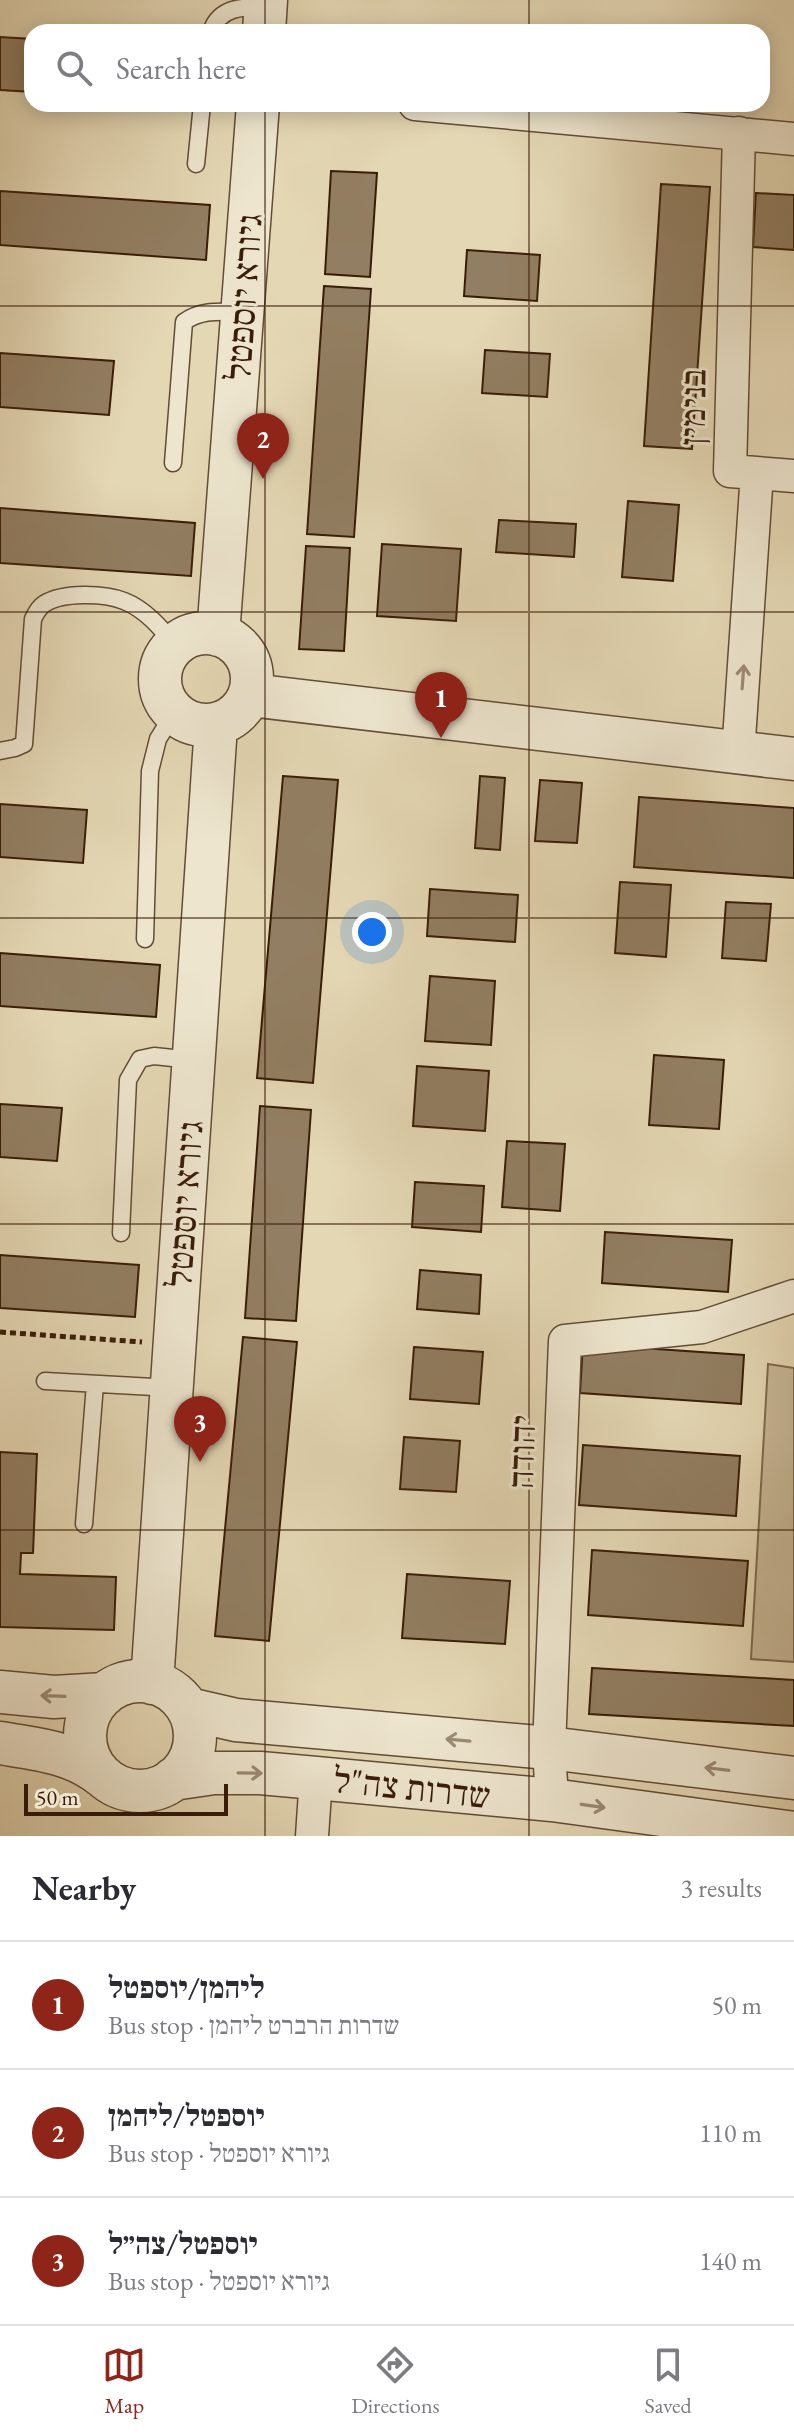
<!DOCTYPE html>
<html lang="en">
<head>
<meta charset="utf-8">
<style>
	:root { --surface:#fff; --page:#f2f2f3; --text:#2b2b33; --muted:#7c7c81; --line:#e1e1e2; --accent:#8f2418 }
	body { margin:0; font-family:"EB Garamond","Frank Ruhl Libre",serif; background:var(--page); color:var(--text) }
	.scale { position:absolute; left:24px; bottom:20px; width:204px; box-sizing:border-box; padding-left:8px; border:4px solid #3a1d09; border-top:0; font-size:22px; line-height:28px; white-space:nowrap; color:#3a1d09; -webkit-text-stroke:6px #ede5ce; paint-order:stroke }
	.you { position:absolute; left:372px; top:932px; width:28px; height:28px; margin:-20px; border:6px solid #fff; border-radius:50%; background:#1a73e8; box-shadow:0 0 0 12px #1a73e833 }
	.badge { display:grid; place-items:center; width:52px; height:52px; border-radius:50%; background:var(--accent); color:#fff; font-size:26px; font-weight:700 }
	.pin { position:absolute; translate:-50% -66px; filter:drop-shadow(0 2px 4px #0008) }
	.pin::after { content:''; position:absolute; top:42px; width:28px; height:24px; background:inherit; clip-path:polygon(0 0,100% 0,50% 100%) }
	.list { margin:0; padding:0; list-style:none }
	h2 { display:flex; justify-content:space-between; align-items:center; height:104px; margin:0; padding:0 32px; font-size:34px }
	h2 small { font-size:26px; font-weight:400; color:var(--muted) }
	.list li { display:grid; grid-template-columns:52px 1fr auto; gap:24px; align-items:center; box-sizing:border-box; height:128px; padding:0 32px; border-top:2px solid var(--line) }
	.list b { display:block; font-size:30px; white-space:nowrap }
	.list p { margin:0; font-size:26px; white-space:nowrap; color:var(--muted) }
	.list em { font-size:26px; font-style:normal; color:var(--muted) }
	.icon { flex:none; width:44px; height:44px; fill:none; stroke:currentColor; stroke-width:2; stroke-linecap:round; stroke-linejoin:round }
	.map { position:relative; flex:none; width:794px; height:1836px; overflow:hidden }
	.search { position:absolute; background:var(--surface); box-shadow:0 4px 20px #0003; left:24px; right:24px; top:24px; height:88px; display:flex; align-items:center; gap:20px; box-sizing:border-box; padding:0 28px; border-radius:24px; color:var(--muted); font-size:30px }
	.sheet { height:488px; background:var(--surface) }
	nav { display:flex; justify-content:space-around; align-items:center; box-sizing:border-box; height:112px; border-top:2px solid var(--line); background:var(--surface); font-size:22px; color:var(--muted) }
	nav a { display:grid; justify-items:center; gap:4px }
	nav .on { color:var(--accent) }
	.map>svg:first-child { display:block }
	.green { fill:#c7b797; stroke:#806a50; stroke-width:2 }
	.building { fill:#927e62; stroke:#3a1d09; stroke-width:2 }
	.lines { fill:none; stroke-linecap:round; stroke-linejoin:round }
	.service-casing { stroke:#644c34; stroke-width:19 }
	.minor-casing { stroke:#644c34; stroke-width:35 }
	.tertiary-casing { stroke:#644c34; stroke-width:45 }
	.path { stroke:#3a1d09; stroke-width:5; stroke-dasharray:6 4; stroke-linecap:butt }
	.service { stroke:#ede5ce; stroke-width:16 }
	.minor { stroke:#ede5ce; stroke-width:32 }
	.tertiary { stroke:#ede5ce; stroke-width:42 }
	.oneway { stroke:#9c8b75 }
	.grid { fill:none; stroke:#3a1d09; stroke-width:2; stroke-opacity:0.55 }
	.labels { text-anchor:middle; stroke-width:6; stroke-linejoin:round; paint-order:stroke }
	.street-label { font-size:36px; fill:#3a1d09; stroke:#ede5ce }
</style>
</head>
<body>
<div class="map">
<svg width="794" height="1836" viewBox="0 0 794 1836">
	<rect width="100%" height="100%" fill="#e4d7b4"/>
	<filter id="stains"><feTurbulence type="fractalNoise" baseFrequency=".0025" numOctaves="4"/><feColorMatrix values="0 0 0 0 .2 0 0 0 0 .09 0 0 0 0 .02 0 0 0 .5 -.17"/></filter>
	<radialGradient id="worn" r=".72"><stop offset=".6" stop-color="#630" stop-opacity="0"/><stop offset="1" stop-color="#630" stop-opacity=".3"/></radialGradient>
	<path class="green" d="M768 1364 794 1368V1662L751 1659Z"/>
	<path class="building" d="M0 37 32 39V92L0 90Z
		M331 171 377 173 370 277 325 274Z
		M661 184 710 187 692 449 644 446Z
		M0 191 210 205 206 260 0 245Z
		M756 193 794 195V250L753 247Z
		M467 250 540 255 537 301 464 296Z
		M324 286 371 289 354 537 307 534Z
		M485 350 550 354 547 397 482 393Z
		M0 353 114 361 109 415 0 407Z
		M628 501 679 505 673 581 622 577Z
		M0 508 195 523 191 576 0 563Z
		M499 520 576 524 574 557 496 552Z
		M382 544 461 549 456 621 377 616Z
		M306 546 350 548 344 651 299 649Z
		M283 776 338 780 313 1083 257 1078Z
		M480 776 505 778 500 850 475 848Z
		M540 780 582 783 577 843 535 841Z
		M639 797 794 808V878L634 867Z
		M0 804 87 810 83 863 0 857Z
		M620 882 671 885 666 957 615 953Z
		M430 889 518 895 515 942 427 936Z
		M726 902 771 904 766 961 722 958Z
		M0 953 160 965 156 1017 0 1006Z
		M430 976 495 981 491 1045 425 1041Z
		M654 1055 724 1060 719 1129 649 1125Z
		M417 1066 489 1071 485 1131 413 1126Z
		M0 1104 62 1108 57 1161 0 1157Z
		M260 1106 311 1110 296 1321 245 1318Z
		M507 1141 565 1144 560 1211 502 1207Z
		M415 1182 484 1186 481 1232 412 1227Z
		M605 1232 732 1240 728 1292 602 1283Z
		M0 1255 139 1265 135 1317 0 1308Z
		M420 1270 481 1275 479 1314 417 1309Z
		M243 1337 297 1342 269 1641 215 1636Z
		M583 1344 744 1355 741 1404 580 1393Z
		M414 1347 483 1352 479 1404 410 1399Z
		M404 1437 460 1441 456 1492 400 1489Z
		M583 1445 740 1456 736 1516 579 1505Z
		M0 1452 37 1454 33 1553H21L20 1574 116 1577 114 1630 0 1627Z
		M592 1550 748 1561 743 1626 588 1615Z
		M407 1574 510 1581 505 1644 402 1638Z
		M592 1668 794 1680V1726L589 1714Z"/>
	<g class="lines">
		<defs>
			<path id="service" d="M211 32C219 7 243 6 266 8
				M196 164 202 104
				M173 463 184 322C202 309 221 312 242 312
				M0 751 15 748 24 744 33 619C36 613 38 608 44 604 62 592 104 593 124 601 145 609 161 628 175 645
				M145 939 150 771 158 739 174 713
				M121 1233 128 1080 140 1059 154 1056 192 1060
				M45 1381 172 1388
				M84 1524 95 1384"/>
			<path id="minor" d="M415 104 794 139
				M739 133 730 471 794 476
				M738 754 757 473
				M552 1800 549 1748 565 1341 702 1327 794 1296
				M312 1836 316 1778"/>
			<path id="tertiary" d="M264 32 266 0
				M160 679a46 46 0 1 1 92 0a46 46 0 1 1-92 0Z
				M218 635 258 104
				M250 695 794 759
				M85 1736a55 55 0 1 1 110 0a55 55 0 1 1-110 0Z
				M152 1683 216 725
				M0 1692 54 1697 105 1694
				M188 1709 236 1720 549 1748 794 1778
				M0 1743C37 1749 72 1752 102 1776
				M173 1779 214 1773H260L316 1778 552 1800 794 1833"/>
		</defs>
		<use href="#service" class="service-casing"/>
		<use href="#minor" class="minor-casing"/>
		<use href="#tertiary" class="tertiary-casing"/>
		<path class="path" d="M0 1332 142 1342"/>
		<use href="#service" class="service"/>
		<use href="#minor" class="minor"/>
		<use href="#tertiary" class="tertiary"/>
	</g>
	<defs><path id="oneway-shaft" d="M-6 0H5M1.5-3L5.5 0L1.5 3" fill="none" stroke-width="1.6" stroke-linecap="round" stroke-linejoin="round" transform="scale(2)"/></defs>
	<g class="oneway">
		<use href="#oneway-shaft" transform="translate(743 677) rotate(-86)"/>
		<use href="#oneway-shaft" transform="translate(53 1696) rotate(-178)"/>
		<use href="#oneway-shaft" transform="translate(458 1740) rotate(-175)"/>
		<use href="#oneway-shaft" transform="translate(717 1769) rotate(-173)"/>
		<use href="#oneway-shaft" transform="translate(250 1773) rotate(1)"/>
		<use href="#oneway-shaft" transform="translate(593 1806) rotate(8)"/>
	</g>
	<path class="grid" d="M265 0V32M529 0V32M265 104V1836M529 104V1836M0 306H794M0 612H794M0 918H794M0 1224H794M0 1530H794"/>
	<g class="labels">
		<g class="street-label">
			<text transform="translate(243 297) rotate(-86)" y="13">גיורא יוספטל</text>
			<text transform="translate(692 407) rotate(-89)" y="13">בנימין</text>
			<text transform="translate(184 1204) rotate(-86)" y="13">גיורא יוספטל</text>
			<text transform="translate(521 1452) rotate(-88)" y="13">יהודה</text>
			<text transform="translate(412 1787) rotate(6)" y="13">שדרות צה"ל</text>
		</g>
	</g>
	<rect width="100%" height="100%" filter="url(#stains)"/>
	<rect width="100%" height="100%" fill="url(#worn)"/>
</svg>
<div class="scale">50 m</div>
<div class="you"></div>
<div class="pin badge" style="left:441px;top:738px">1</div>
<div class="pin badge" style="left:263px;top:479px">2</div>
<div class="pin badge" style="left:200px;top:1462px">3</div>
<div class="search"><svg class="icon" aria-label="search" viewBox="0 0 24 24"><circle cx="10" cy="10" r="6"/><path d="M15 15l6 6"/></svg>Search here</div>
</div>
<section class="sheet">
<h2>Nearby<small>3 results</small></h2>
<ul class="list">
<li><span class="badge">1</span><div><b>ליהמן/יוספטל</b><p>Bus stop · שדרות הרברט ליהמן</p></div><em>50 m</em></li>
<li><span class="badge">2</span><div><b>יוספטל/ליהמן</b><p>Bus stop · גיורא יוספטל</p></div><em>110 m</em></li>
<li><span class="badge">3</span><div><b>יוספטל/צה״ל</b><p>Bus stop · גיורא יוספטל</p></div><em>140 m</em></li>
</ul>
</section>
<nav>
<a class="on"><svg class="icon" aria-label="map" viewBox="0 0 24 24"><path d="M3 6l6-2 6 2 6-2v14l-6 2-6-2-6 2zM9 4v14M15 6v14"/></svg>Map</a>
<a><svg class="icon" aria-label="directions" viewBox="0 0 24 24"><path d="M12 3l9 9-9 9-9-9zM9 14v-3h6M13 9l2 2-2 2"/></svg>Directions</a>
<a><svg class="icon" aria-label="saved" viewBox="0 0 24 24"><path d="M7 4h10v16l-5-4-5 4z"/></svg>Saved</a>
</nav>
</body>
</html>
